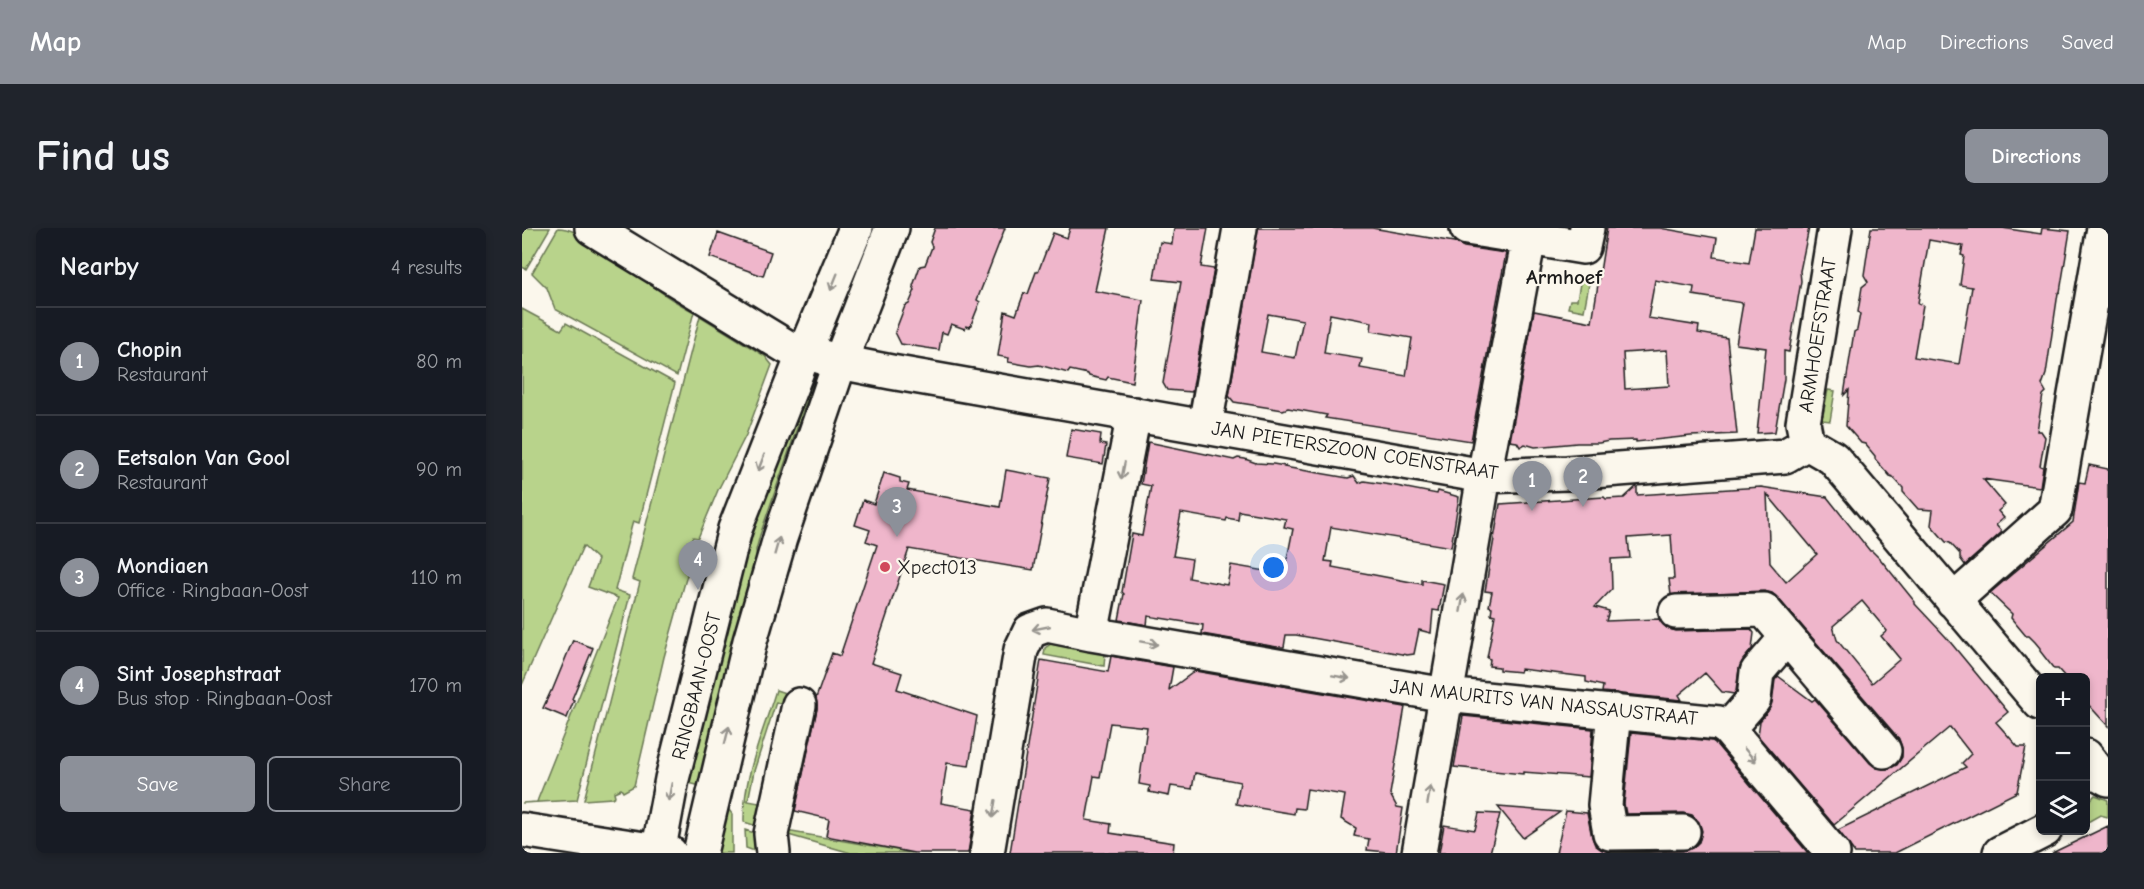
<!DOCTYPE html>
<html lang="en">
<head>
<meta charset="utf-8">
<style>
	:root { --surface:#171b24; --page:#20242c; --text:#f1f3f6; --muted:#9ea1a6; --line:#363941; --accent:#8c9099 }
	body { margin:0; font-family:"Comic Neue",sans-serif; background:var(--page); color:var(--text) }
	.controls { position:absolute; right:18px; bottom:18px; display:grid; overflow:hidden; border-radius:9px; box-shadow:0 3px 9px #0003 }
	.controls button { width:54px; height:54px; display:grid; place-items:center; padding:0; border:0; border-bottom:2px solid var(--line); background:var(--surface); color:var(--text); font:30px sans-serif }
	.you { position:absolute; left:752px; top:340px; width:21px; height:21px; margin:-15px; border:4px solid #fff; border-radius:50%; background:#1a73e8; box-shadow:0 0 0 9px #1a73e833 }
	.badge { display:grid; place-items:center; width:39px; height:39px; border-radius:50%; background:var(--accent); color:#fff; font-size:20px; font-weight:700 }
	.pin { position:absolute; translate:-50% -50px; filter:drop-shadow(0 2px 3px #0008) }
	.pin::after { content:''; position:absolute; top:32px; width:21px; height:18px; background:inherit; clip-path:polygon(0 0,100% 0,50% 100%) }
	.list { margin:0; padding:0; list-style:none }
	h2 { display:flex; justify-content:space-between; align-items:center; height:78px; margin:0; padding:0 24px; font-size:26px }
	h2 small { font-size:20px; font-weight:400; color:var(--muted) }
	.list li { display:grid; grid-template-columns:39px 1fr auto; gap:18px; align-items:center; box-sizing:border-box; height:108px; padding:0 24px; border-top:2px solid var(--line) }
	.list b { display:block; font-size:22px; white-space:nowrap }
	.list p { margin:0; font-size:20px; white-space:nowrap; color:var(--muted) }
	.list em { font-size:20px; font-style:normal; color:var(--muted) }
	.actions { display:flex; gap:12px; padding:18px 24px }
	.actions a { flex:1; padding:14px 0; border:2px solid var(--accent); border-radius:9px; text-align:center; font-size:21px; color:var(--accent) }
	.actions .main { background:var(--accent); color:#fff }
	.icon { flex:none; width:33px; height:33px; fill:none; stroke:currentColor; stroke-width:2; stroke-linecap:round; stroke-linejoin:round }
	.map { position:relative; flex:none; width:1586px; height:625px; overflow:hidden; border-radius:9px }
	header { display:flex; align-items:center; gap:36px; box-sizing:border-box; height:84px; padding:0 30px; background:var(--accent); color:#fff }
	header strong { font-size:28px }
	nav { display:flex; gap:33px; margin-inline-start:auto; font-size:21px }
	.intro { display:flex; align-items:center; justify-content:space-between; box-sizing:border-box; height:144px; padding:0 36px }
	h1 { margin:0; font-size:42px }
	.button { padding:15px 27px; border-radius:9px; background:var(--accent); color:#fff; font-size:21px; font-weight:700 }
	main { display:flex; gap:36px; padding:0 36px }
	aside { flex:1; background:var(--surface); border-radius:9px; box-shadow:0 3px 9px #0003 }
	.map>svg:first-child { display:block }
	.green { fill:#b8d38b; stroke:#6a7854; stroke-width:1.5 }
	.building { fill:#efb6cb; stroke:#1c1c1c; stroke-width:1.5; fill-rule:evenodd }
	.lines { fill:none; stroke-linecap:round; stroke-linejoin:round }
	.minor-casing { stroke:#1c1c1c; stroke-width:38 }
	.major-casing { stroke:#1c1c1c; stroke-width:38 }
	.minor { stroke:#fbf7ec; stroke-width:33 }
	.major { stroke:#fbf7ec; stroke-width:33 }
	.oneway { stroke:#97948e }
	.poi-dot { fill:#d1495b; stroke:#fbf7ec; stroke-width:2 }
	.labels { text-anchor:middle; stroke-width:4.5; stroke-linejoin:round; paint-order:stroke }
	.street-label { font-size:20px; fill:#1c1c1c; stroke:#fbf7ec }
	.poi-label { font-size:20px; fill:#1c1c1c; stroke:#fbf7ec; text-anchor:start }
	.neighbourhood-label { font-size:21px; font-weight:bold; fill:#1c1c1c; stroke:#fbf7ec }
</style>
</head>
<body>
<header>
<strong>Map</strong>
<nav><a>Map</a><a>Directions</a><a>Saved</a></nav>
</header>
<div class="intro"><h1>Find us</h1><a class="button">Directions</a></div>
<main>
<aside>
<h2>Nearby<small>4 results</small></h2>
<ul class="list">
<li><span class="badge">1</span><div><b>Chopin</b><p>Restaurant</p></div><em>80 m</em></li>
<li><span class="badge">2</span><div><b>Eetsalon Van Gool</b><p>Restaurant</p></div><em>90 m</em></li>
<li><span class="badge">3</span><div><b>Mondiaen</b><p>Office · Ringbaan-Oost</p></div><em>110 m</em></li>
<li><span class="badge">4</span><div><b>Sint Josephstraat</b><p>Bus stop · Ringbaan-Oost</p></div><em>170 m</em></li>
</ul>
<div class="actions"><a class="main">Save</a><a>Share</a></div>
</aside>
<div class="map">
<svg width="1586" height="625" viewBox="0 0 1586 625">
	<rect width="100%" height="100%" fill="#fbf7ec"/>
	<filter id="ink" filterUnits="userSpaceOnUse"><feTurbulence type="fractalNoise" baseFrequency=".0167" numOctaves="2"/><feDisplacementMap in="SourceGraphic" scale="12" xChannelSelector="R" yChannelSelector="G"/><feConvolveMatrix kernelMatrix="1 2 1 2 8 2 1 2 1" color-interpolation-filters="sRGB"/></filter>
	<g filter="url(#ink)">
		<path class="green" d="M0 0H28L4 41 0 39Z
			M36 0C64 0 116 47 139 64 149 72 161 78 172 84L155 148 33 81 25 60 10 45Z
			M1059 50 1068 51 1062 83 1046 80 1048 72H1055Z
			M0 81 39 102 44 95 153 155 117 295 111 293 93 362 108 367 55 572 0 575 15 574 16 571 96 370 66 359 76 332 61 318 0 457Z
			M178 88 243 128 250 137 224 207 196 262 176 310 171 309 167 321 172 322 142 429 112 558 101 564 99 561 92 564 93 568 90 570 62 572 118 354 110 351Z
			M288 149H290L292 151 238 307 234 322 236 346 184 559 166 555 214 360 240 278Z
			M1306 162 1313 163 1308 193 1292 191 1299 186 1301 187Z
			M529 416 583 426 582 438 522 427 523 420Z
			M254 462 263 465 259 476 254 474 232 543 226 573 248 577 244 601 222 594C221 547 241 505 254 462Z
			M1573 567 1586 572V589L1578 587 1564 595V577Z
			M202 581 207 582 210 586V625H193Z
			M223 602 242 608 238 625 224 620Z
			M264 603 392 625H329L256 604Z"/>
		<path class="building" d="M413 0H483L455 72 458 74 448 99 444 98 443 101 429 96 425 106 420 104 417 122 379 116 373 104 383 78 387 76 393 62 391 58 398 38 403 37 410 19 408 14Z
			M548 0H587L573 63 621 72 610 154 586 149 584 152 567 148 566 146 548 142 546 145 517 137 509 138 486 134 487 130 476 128 483 83 494 87 502 65 506 66 514 44H516L531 5 545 10Z
			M652 0H686L679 39 692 41 670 164 645 162 641 155 659 54 632 51 638 14 650 16Z
			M736 0H850L932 14 942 19 984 25 949 213 803 190 805 187 766 180 761 182 712 174 707 168ZM746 86 781 92 773 130 739 124ZM808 86 850 94 849 103 890 110 884 148 838 140 840 131 802 125Z
			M1085 0H1138L1195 10 1192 29 1227 35 1233 0H1287L1278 43 1279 53 1267 124 1262 123V151L1253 204 1235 205 1244 120 1214 116 1221 75 1171 67 1172 59 1133 52 1126 90 1177 98 1176 105 1205 110 1215 206 1169 208 1114 214V212L1087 213 1077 215H1055L1013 219 1003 216 998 219 995 214 988 213 1012 83 1070 94ZM1145 122 1147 158 1103 161 1101 125Z
			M1349 0H1480L1519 6 1520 0 1548 3 1538 64 1536 65 1524 146 1520 157 1524 164 1521 167 1515 203H1519L1523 209 1518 238 1521 239 1518 259 1461 251 1483 277 1476 283 1482 290 1474 297 1480 304 1443 337 1438 330V326L1428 315 1424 314 1409 297 1411 282 1396 281 1381 264V260L1371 249 1368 248 1353 231V228L1343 216 1339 215 1324 198 1327 162 1322 167 1332 104 1335 102 1338 86 1336 84 1340 59 1346 54 1342 47ZM1407 12 1441 18 1439 27 1442 28 1438 57 1450 59 1437 136 1392 129 1401 77 1396 75Z
			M196 5 249 24 241 48 188 29Z
			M549 201 579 206 578 216 584 217 581 236 544 230Z
			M626 214 712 232 716 230 723 231 734 235 751 236 763 238 762 239 826 250 832 248 837 255 842 253 869 257 915 266 916 263 937 269 929 319 809 299 803 333 811 334 810 339 900 356V352L922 356 917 383 911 382 909 405 897 402 892 426 885 427 774 407H764L762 419H755L680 406 681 397 626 388 625 397 597 392 602 366 600 364 610 306 620 308 629 258 619 256ZM717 283 764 291 762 299 771 301 762 346 709 337 705 357 667 350 670 331 651 328 659 285 704 293 705 290 716 292Z
			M1567 237 1586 241V498L1563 473V450H1544L1536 441H1532L1518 423V420L1513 414 1507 408H1504L1489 390 1490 386 1468 365 1551 294 1557 254 1563 255Z
			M484 242 528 250 511 342 387 321 349 435 380 445 375 461 455 488 447 538 425 535 419 575 453 581 446 625H392L304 608 307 591 273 583 295 481 294 470 310 425 318 428 355 317 344 313 348 302 333 297 341 272 352 276 362 245 378 250V254L387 256 385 262 478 279Z
			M1115 258V267L1239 259 1305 269 1348 323H1350L1359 332 1393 374V376L1424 409 1486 484 1474 494 1496 519H1504L1495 564 1373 625H1333L1316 602 1444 539 1440 535 1449 526 1428 499 1312 597 1236 508 1238 493 1246 483 1250 474 1253 452 1256 448 1290 473 1293 471 1348 535 1355 540 1365 541 1375 537 1380 529V520L1377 511 1256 370 1250 365 1242 363 1149 367 1147 351H1152L1149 307 1106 310 1108 330 1089 331 1090 361 1073 379 1087 383 1084 393 1137 391 1145 400 1154 403 1229 401 1232 405 1230 421 1221 432 1217 441 1214 463 1212 466 1200 464 1183 445 1157 467 1160 472 1080 464 1081 458 1064 454V449L999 441 998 444 977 442V439L967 438 968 431 965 430 973 387 969 386 970 379 967 378 970 364 963 363 978 276 1082 269 1084 271 1102 270ZM1245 266 1295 326 1264 354 1248 335ZM1340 373 1365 403 1359 408 1378 431 1350 455 1315 412 1311 398Z
			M51 412 71 420 50 471 52 472 45 490 21 480 29 463H30Z
			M589 428 651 439 647 462 673 443 883 479 868 566 875 579 881 580 874 625 845 622 847 611 832 608 834 600 819 591 823 567 785 561 782 581 773 580 772 586 714 576 718 554 673 545 670 561 649 558 647 568 627 564 628 558 617 556 625 499 588 495 578 549 572 548 564 592 589 596 588 605 652 615 651 625H488L519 432 586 444Z
			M941 488 1071 501 1067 549 1001 544V546L932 539Z
			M1109 505 1190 513 1193 515 1286 625H1034L1044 583 1065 585 1070 609 1073 617 1080 622 1088 624 1161 623 1170 620 1177 614 1180 603 1177 594 1170 587 1161 585 1104 586 1102 576Z
			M976 579 1038 584 1001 610Z
			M957 585 978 586 968 625H917L922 597 953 602Z
			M1586 598V625H1530Z"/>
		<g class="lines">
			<defs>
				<path id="minor" d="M70 0 265 119 318 134 369 144 962 248 1045 245 1263 228 1285 215 1311 230 1518 475
					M945 0 1007 10
					M683 198 718 0
					M1285 215 1281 195 1313 0
					M1431 373 1533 282 1582 0
					M1154 384 1242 382 1362 523
					M569 406 924 467 1197 495 1206 501 1311 625
					M1092 483 1083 577 1088 605 1161 604
					M1206 501 1232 471 1235 444 1265 409
					M1564 528 1579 547 1586 551
					M0 602 148 625
					M251 625 249 606 277 477
					M465 625 499 422 508 403 525 397 569 406 612 186
					M897 625 962 248 1007 10 1061 19 1065 0
					M1478 625 1523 602"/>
				<path id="major" d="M136 625 150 551 213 301 282 125 334 0
					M178 625 228 413 258 310 318 134 370 0"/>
			</defs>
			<use href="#minor" class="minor-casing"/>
			<use href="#major" class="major-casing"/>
			<use href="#minor" class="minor"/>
			<use href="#major" class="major"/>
		</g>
		<defs><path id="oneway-shaft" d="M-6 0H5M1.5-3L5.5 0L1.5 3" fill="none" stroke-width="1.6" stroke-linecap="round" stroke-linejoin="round" transform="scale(1.5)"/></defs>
		<g class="oneway">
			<use href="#oneway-shaft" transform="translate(312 54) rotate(112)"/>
			<use href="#oneway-shaft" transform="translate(239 235) rotate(111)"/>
			<use href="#oneway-shaft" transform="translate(601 243) rotate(101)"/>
			<use href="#oneway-shaft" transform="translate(255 318) rotate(-74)"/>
			<use href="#oneway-shaft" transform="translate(940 375) rotate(-80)"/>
			<use href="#oneway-shaft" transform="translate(519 400) rotate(169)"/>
			<use href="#oneway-shaft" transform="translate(627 415) rotate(10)"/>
			<use href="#oneway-shaft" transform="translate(819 449) rotate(10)"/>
			<use href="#oneway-shaft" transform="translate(205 507) rotate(-76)"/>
			<use href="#oneway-shaft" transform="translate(1228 527) rotate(49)"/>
			<use href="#oneway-shaft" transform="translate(148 564) rotate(101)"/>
			<use href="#oneway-shaft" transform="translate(907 567) rotate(-80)"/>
			<use href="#oneway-shaft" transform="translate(472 581) rotate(99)"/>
		</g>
	</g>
	<circle class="poi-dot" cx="363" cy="339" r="6"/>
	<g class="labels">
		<g class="street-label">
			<text transform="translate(1295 107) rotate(-81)" y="7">ARMHOEFSTRAAT</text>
			<text transform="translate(833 222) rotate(9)" y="7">JAN PIETERSZOON COENSTRAAT</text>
			<text transform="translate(174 458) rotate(-76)" y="7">RINGBAAN-OOST</text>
			<text transform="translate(1022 474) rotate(6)" y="7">JAN MAURITS VAN NASSAUSTRAAT</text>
		</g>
		<g class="poi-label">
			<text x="375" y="346">Xpect013</text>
		</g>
		<g class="neighbourhood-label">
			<text x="1042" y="56">Armhoef</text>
		</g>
	</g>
</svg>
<div class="controls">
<button>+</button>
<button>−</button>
<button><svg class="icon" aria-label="layers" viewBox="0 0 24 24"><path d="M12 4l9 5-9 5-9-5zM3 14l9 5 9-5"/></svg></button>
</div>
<div class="you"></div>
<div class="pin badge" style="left:1010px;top:283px">1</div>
<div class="pin badge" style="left:1061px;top:279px">2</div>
<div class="pin badge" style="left:375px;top:309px">3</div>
<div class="pin badge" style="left:176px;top:362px">4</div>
</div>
</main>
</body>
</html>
